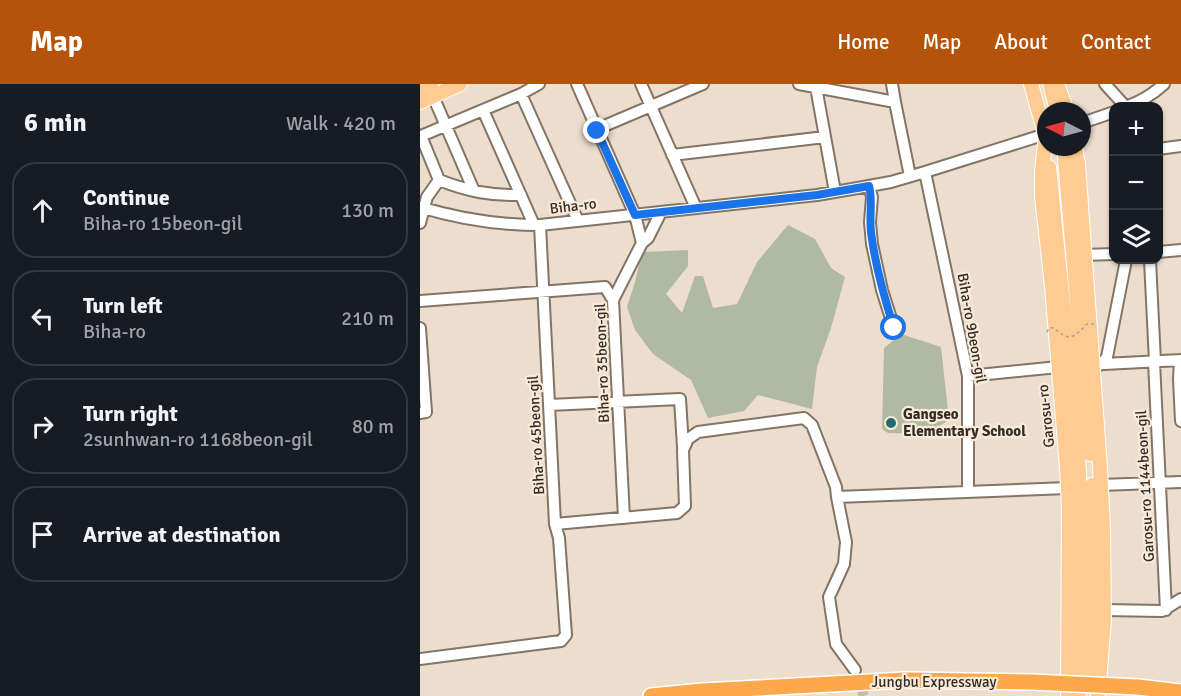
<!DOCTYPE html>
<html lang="en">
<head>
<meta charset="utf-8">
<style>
	:root { --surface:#171b24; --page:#242831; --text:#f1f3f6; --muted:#9ea1a6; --line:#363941; --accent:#b45309 }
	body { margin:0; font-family:Signika,sans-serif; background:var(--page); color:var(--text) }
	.controls { position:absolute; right:18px; top:18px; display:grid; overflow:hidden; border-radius:12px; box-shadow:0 2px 4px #0004 }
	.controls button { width:54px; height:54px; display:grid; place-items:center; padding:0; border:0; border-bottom:2px solid var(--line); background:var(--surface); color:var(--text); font:30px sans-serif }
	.compass { position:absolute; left:617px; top:18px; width:54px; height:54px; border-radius:50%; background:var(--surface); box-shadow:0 2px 4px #0004; rotate:276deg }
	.stop { position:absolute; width:18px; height:18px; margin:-14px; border:4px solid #1a73e8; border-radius:50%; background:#fff }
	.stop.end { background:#1a73e8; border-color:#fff; box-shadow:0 2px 6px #0008 }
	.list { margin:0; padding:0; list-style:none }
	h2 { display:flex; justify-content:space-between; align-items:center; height:78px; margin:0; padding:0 24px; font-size:26px }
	h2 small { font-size:20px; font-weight:400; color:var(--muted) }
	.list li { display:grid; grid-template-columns:39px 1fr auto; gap:18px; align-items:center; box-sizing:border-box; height:96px; margin:0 12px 12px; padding:0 12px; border:2px solid var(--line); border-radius:24px }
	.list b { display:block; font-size:22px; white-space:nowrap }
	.list p { margin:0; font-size:20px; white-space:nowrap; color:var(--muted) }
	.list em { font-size:20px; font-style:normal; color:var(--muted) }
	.icon { flex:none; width:33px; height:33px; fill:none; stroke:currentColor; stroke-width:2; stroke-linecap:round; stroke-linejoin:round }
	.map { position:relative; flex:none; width:761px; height:612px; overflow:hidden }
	header { display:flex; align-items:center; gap:36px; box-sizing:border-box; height:84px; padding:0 30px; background:var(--accent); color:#fff }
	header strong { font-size:28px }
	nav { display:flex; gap:33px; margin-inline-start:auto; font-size:21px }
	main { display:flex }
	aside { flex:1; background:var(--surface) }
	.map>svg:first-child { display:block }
	.green { fill:#b0baa1 }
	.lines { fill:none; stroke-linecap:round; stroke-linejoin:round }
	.minor-tunnel { stroke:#c8baab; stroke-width:10; stroke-dasharray:10 5; stroke-linecap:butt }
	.minor-casing { stroke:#837566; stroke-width:14 }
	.major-casing { stroke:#fff; stroke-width:16 }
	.highway-casing { stroke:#fff; stroke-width:18 }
	.minor { stroke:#fff; stroke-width:10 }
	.major { stroke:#fecb93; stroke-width:14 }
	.highway { stroke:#fda94b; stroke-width:15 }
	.highway-bridge-casing { stroke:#fff; stroke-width:18; stroke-linecap:butt }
	.path-bridge { stroke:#aea194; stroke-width:1.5; stroke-dasharray:3 3; stroke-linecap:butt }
	.highway-bridge { stroke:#fda94b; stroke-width:15 }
	.route { stroke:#1a73e8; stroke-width:8 }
	.poi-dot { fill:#1e6b6e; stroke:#faead9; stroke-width:2 }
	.labels { text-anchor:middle; stroke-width:4.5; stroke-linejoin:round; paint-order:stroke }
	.street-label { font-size:15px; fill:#332c26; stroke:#faead9 }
	.poi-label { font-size:15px; font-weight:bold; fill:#332c26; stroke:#faead9; text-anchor:start }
</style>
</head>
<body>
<header>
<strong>Map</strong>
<nav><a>Home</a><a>Map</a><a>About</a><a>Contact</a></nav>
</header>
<main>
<aside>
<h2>6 min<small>Walk · 420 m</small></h2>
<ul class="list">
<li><svg class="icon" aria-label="ahead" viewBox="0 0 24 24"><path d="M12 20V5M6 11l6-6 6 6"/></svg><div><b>Continue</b><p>Biha-ro 15beon-gil</p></div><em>130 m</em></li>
<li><svg class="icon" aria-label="left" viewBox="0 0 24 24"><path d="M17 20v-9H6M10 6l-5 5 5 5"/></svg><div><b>Turn left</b><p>Biha-ro</p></div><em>210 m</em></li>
<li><svg class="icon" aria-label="right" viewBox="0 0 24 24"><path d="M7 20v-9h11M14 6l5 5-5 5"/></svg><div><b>Turn right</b><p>2sunhwan-ro 1168beon-gil</p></div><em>80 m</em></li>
<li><svg class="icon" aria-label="arrive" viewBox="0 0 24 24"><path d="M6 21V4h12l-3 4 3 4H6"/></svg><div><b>Arrive at destination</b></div></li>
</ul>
</aside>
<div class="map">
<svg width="761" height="612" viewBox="0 0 761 612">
	<rect width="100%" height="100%" fill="#edddcc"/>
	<path class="green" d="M368 141 395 155 411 184 425 193 411 244 397 283 392 325 338 311 324 327 288 334 271 296 233 270 215 246 207 223 215 198 222 168 268 166V182L246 210 262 229 275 192H283L293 224 317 220 337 178Z
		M481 250 521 263 529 336 506 350 468 349 462 345 464 264Z"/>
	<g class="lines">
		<path class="minor-tunnel" d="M437 592 444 612"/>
		<defs>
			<path id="minor" d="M157 0 215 131 222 159 193 216 204 434
				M221 0 276 124
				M379 0 475 18 490 92
				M472 0 475 18
				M685 0 705 22
				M396 3 415 108
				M101 10 158 137
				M13 12 54 107
				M708 22C722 17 733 10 744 0
				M63 26 114 141
				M662 39 694 28
				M177 45 283 0
				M738 65 761 62
				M252 71 405 53
				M505 88 548 292V408
				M19 96C47 107 71 112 101 111
				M449 102 452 113 450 138 452 160 462 206 474 244
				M0 123C39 135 79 141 120 141L397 111 432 105 471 98 505 88 626 50
				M0 139 7 113 19 96 1 52 101 10 119 0
				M222 159 228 154 241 128
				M738 168 761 166
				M664 171 694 170
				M730 176 735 278
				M0 217 185 203 193 216
				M0 244 6 328 0 329
				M760 276 759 295 761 337
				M734 278 746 526
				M665 281 761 276
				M680 281 687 273 706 176
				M548 292 638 283
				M129 321 260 315 263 363
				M681 401 761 398
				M417 413 426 458 424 480 409 513 416 560 435 586
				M135 440 257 429 265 422 263 366 268 355 278 348 384 334 392 341 416 403 417 413 648 404
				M684 526 742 527 761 515
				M0 575 141 557 146 551 139 454 135 440 120 141"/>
			<path id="major" d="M611 0 626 54
				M630 0 637 27
				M637 0 647 27
				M0 5 11 0
				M0 18 40 0
				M626 50 622 88V112L632 202 647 384 649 424 648 612
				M644 63 670 370
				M655 63 658 80 680 384 683 444 684 536 678 612
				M629 83 655 338 659 386V612
				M671 592 672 401"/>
			<path id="highway" d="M718 603 761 608
				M231 612 282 607 486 596 612 598"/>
		</defs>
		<use href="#minor" class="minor-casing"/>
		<use href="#major" class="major-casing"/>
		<use href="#highway" class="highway-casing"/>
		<use href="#minor" class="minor"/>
		<use href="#major" class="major"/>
		<use href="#highway" class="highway"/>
		<defs>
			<path id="highway-bridge" d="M612 598 718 603"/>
		</defs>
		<use href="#highway-bridge" class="highway-bridge-casing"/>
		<path class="path-bridge" d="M627 248 629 244H634C650 259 654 253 667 240H674L676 243"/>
		<use href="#highway-bridge" class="highway-bridge"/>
	</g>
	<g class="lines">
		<path class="route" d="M177 47 215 131 397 111 449 102C453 117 449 132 451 148 455 181 464 213 474 244"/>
	</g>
	<circle class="poi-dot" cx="471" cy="339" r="6"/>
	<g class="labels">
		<g class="street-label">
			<text transform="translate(153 122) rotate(-7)" y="5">Biha-ro</text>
			<text transform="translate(552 244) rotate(80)" y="5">Biha-ro 9beon-gil</text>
			<text transform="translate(182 279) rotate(-92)" y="5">Biha-ro 35beon-gil</text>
			<text transform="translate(626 332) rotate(-96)" y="5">Garosu-ro</text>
			<text transform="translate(116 351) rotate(-93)" y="5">Biha-ro 45beon-gil</text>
			<text transform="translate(725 402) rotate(-93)" y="5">Garosu-ro 1144beon-gil</text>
			<text x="514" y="603">Jungbu Expressway</text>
		</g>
		<g class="poi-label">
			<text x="483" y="335">Gangseo<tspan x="483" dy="17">Elementary School</tspan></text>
		</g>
	</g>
</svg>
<div class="controls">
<button>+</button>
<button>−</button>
<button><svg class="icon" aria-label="layers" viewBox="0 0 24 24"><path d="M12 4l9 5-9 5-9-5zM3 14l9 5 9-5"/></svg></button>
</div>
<svg class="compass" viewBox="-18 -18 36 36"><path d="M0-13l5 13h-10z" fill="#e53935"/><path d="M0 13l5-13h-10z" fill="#9ea1a6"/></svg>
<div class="stop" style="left:474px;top:244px"></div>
<div class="stop end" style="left:177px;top:47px"></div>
</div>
</main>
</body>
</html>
